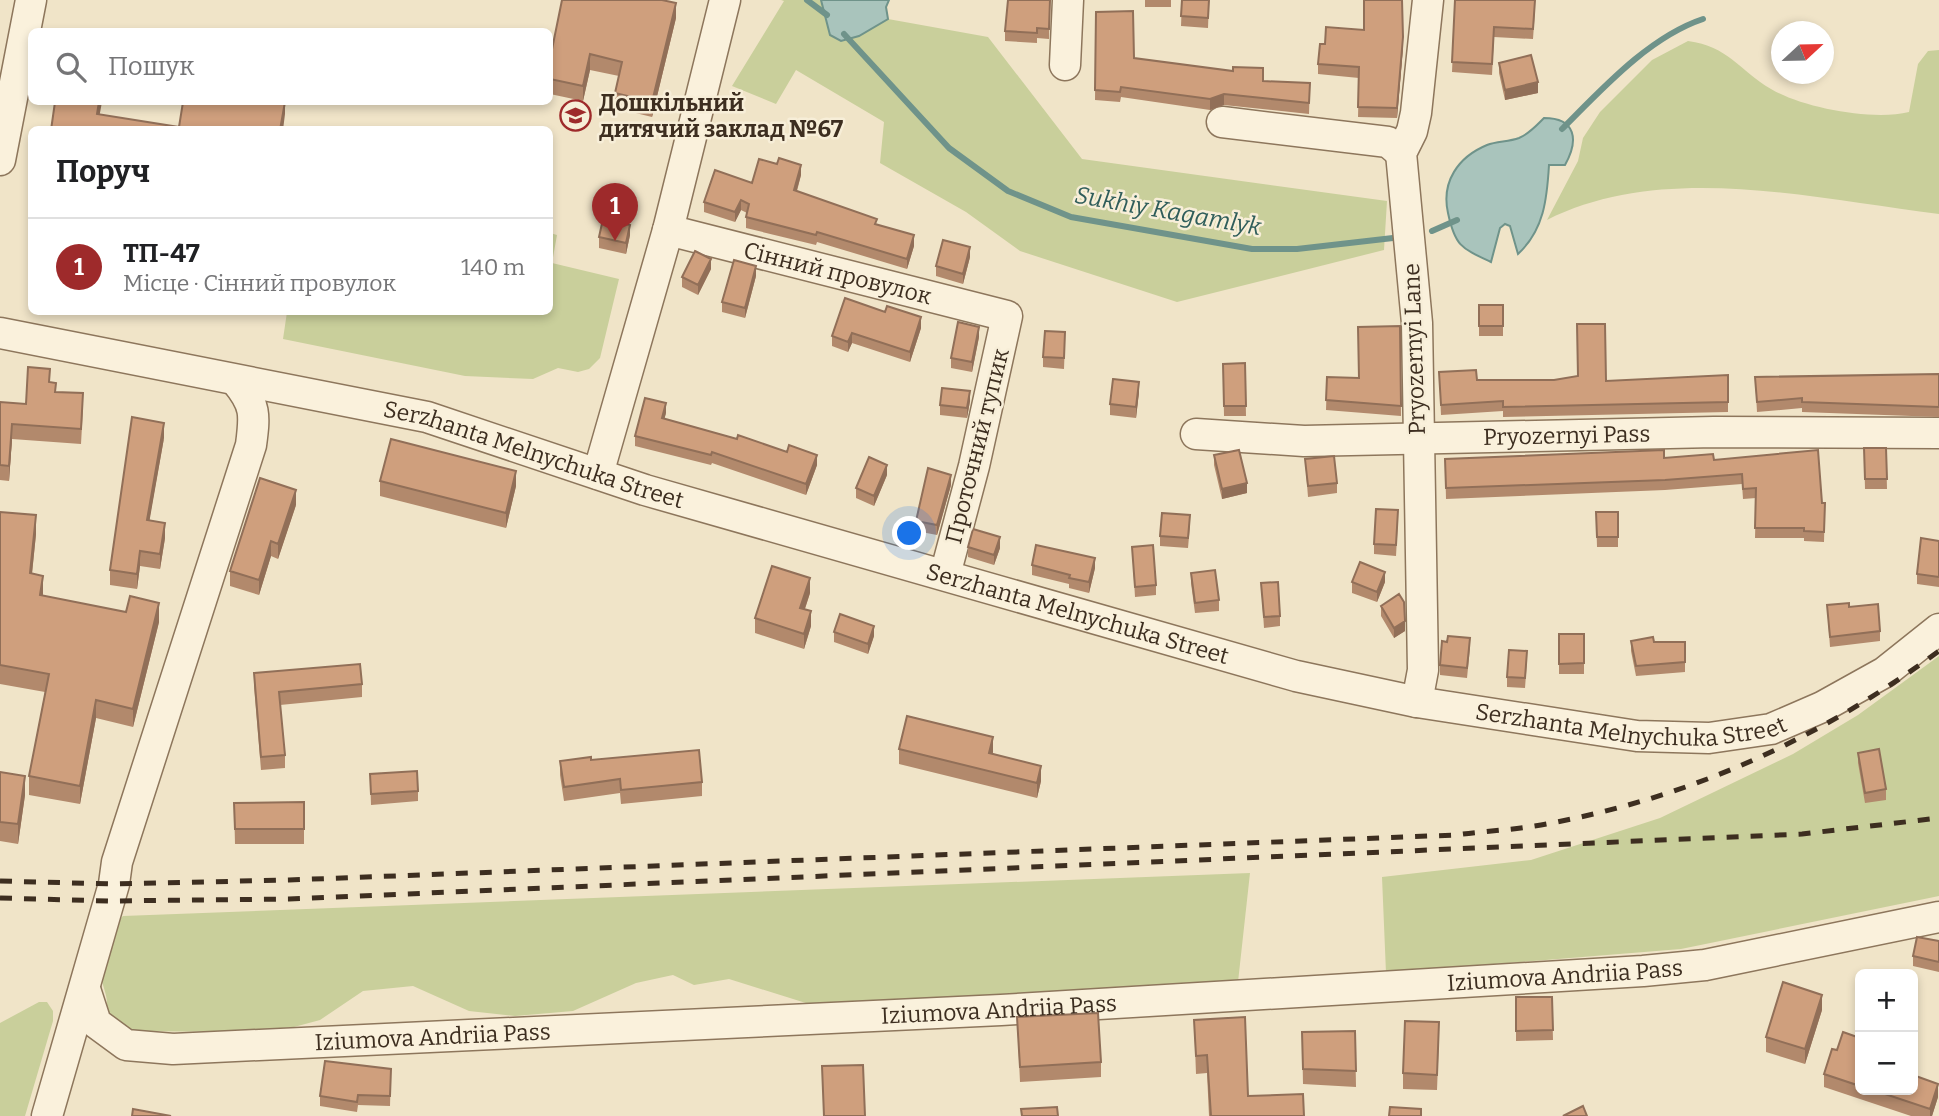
<!DOCTYPE html>
<html lang="uk">
<head>
<meta charset="utf-8">
<style>
	:root { --surface:#fff; --page:#f6f6f6; --text:#202124; --muted:#757577; --line:#e0e0e0; --accent:#9e2a2b }
	body { margin:0; font-family:Bitter,serif; background:var(--page); color:var(--text) }
	.controls { position:absolute; right:21px; bottom:21px; display:grid; overflow:hidden; border-radius:10px; box-shadow:0 4px 10px #0003 }
	.controls button { width:63px; height:63px; display:grid; place-items:center; padding:0; border:0; border-bottom:2px solid var(--line); background:var(--surface); color:var(--text); font:35px sans-serif }
	.compass { position:absolute; left:1771px; top:21px; width:63px; height:63px; border-radius:50%; background:var(--surface); box-shadow:0 4px 10px #0003; rotate:68deg }
	.you { position:absolute; left:910px; top:534px; width:24px; height:24px; margin:-18px; border:5px solid #fff; border-radius:50%; background:#1a73e8; box-shadow:0 0 0 10px #1a73e833 }
	.badge { display:grid; place-items:center; width:46px; height:46px; border-radius:50%; background:var(--accent); color:#fff; font-size:23px; font-weight:700 }
	.pin { position:absolute; translate:-50% -58px; filter:drop-shadow(0 2px 4px #0008) }
	.pin::after { content:''; position:absolute; top:37px; width:24px; height:21px; background:inherit; clip-path:polygon(0 0,100% 0,50% 100%) }
	.list { margin:0; padding:0; list-style:none }
	h2 { display:flex; justify-content:space-between; align-items:center; height:91px; margin:0; padding:0 28px; font-size:30px }
	h2 small { font-size:23px; font-weight:400; color:var(--muted) }
	.list li { display:grid; grid-template-columns:46px 1fr auto; gap:21px; align-items:center; box-sizing:border-box; height:98px; padding:0 28px; border-top:2px solid var(--line) }
	.list b { display:block; font-size:26px; white-space:nowrap }
	.list p { margin:0; font-size:23px; white-space:nowrap; color:var(--muted) }
	.list em { font-size:23px; font-style:normal; color:var(--muted) }
	.icon { flex:none; width:38px; height:38px; fill:none; stroke:currentColor; stroke-width:2; stroke-linecap:round; stroke-linejoin:round }
	.map { position:relative; flex:none; width:1939px; height:1116px; overflow:hidden }
	.search { position:absolute; background:var(--surface); box-shadow:0 4px 10px #0003; left:28px; top:28px; width:525px; height:77px; display:flex; align-items:center; gap:18px; box-sizing:border-box; padding:0 24px; border-radius:10px; color:var(--muted); font-size:26px }
	.panel { position:absolute; background:var(--surface); box-shadow:0 4px 10px #0003; left:28px; top:126px; width:525px; height:189px; border-radius:10px }
	.map>svg:first-child { display:block }
	.green { fill:#c9cf9b }
	.water { fill:#a9c4bc; stroke:#6f938a; stroke-width:2 }
	.lines { fill:none; stroke-linecap:round; stroke-linejoin:round }
	.stream { stroke:#6f938a; stroke-width:6 }
	.minor-casing { stroke:#8d765c; stroke-width:33 }
	.minor { stroke:#faf1dc; stroke-width:30 }
	.rail { stroke:#3d2e20; stroke-width:5; stroke-dasharray:12 12; stroke-linecap:butt }
	.wall { fill:#b2896c }
	.shaded-wall { fill:#916f58 }
	.building { fill:#cf9f7d; stroke:#916f58; stroke-width:2 }
	.labels { text-anchor:middle; stroke-width:5; stroke-linejoin:round; paint-order:stroke }
	.poi-label { font-size:23px; font-weight:bold; fill:#3d2e20; stroke:#f7eed8; text-anchor:start }
	.street-label { font-size:23px; fill:#3d2e20; stroke:#f7eed8 }
	.water-label { font-size:24px; font-style:italic; fill:#2f5d5a; stroke:#f7eed8 }
</style>
</head>
<body>
<div class="map">
<svg width="1939" height="1116" viewBox="0 0 1939 1116">
	<rect width="100%" height="100%" fill="#f0e4c8"/>
	<path class="green" d="M781 0H821L824 11 849 40 888 19 988 37 1082 159 1387 201 1384 250 1177 302 1020 251 966 212 880 163 884 122 796 70 776 104 732 86 784 1Z
		M1688 41C1728 46 1739 70 1771 89 1803 108 1873 121 1909 112L1918 64 1928 51 1939 50V214C1814 199 1664 161 1547 220L1578 161 1583 138 1600 112 1652 60Z
		M550 233 557 235 552 263 619 279 600 358 589 369 578 372 558 368 533 379 465 376 283 339 287 312H550Z
		M1939 656V896L1681 949 1386 973 1382 877 1531 860 1660 818 1793 754 1858 715Z
		M1250 873 1238 982 809 1004 729 979 694 985 673 975 636 983 573 1011 515 1016 469 1011 413 986 363 991 320 1020 294 1027 236 1032 132 1031 113 1022 105 1011C111 998 101 987 101 973 102 956 111 927 123 916Z
		M39 1002H47L53 1011V1021L25 1116H0V1023Z"/>
	<path class="water" d="M821 0H889L886 7 888 19 859 36 841 41 830 35Z
		M1544 118C1576 118 1579 140 1565 165H1549C1547 199 1544 230 1518 254L1510 226 1505 224 1500 228 1491 262C1461 248 1455 246 1448 213 1441 182 1458 157 1487 145 1497 141 1508 142 1519 138 1529 134 1536 126 1544 118Z"/>
	<g class="lines">
		<path class="stream" d="M807 0 827 15
			M844 34 949 148 1008 191 1071 217 1252 249H1297L1393 238
			M1562 129C1602 89 1649 37 1703 19
			M1432 231 1457 220"/>
		<defs>
			<g id="minor">
				<path d="M1065 65 1068 0"/>
				<path d="M1222 122 1388 142 1401 153"/>
				<path d="M0 160 31 0"/>
				<path id="s1" d="M668 230 1007 316 974 466 945 575"/>
				<path id="s2" d="M0 333 427 417 645 490 1296 676 1417 702 1637 736 1709 738 1771 729 1822 707 1885 672 1939 629"/>
				<path id="s3" d="M1196 434 1304 441 1714 432 1939 433"/>
				<path d="M598 474 668 230 725 0"/>
				<path d="M1417 702 1423 670 1417 323 1401 153 1412 131 1416 113 1428 0"/>
				<path id="s4" d="M85 989 96 1023 126 1045 173 1049 1001 1010 1643 971 1705 965 1939 917"/>
				<path d="M47 1116 114 884 117 862 251 445C255 415 256 405 236 381"/>
			</g>
		</defs>
		<use href="#minor" class="minor-casing"/>
		<use href="#minor" class="minor"/>
		<path class="rail" d="M0 881 114 884 289 880 1456 835C1484 831 1513 830 1541 825 1690 798 1818 740 1939 651
			M0 898 109 901 289 899 1802 834 1939 818"/>
	</g>
	<path class="wall" d="M1050 0 1049 39 1037 38V43L1005 41V31Z
		M1145 0H1171V7H1145Z
		M1182 0H1209L1208 28 1181 26Z
		M1363 0H1403V47L1397 118 1358 117 1359 78 1318 74V64L1325 44 1364 30Z
		M1455 0 1535 10 1533 39 1494 37 1492 75 1452 72Z
		M1096 12 1134 58 1263 81 1310 83 1309 114 1224 105 1210 110 1121 97 1120 102 1095 100Z
		M676 18 652 117 615 108V93L619 76 590 70 583 101 550 94V59Z
		M1499 63 1538 93 1505 100 1499 73Z
		M801 175 797 191 877 224 914 246 907 269 817 242 816 245 746 228V217L747 213 741 210 735 222 704 212V202L752 183Z
		M630 235 626 254 599 248V237Z
		M970 257 963 284 936 276V266Z
		M711 269 698 295 682 287V277Z
		M756 276 745 318 722 312V302Z
		M845 298 921 328 910 362 852 343 848 352 832 346V336Z
		M1479 305H1503V336H1479Z
		M1400 326 1401 416 1326 410 1327 377 1359 378Z
		M979 337 972 372 951 368V358Z
		M1065 342 1064 369 1043 367V357Z
		M1245 363 1246 416H1224L1223 364Z
		M1439 372 1477 380 1606 381 1728 375V412L1503 417V411L1441 415Z
		M1939 374V417L1802 412V408L1757 412 1755 377Z
		M50 383 56 392 83 408 81 444 12 439 9 481 0 480V402L26 404Z
		M1139 392 1136 418 1110 415V404Z
		M970 401 967 418 940 415V405Z
		M666 413 664 419 817 465 806 495 712 463 711 465 635 446V436Z
		M164 438 149 521 165 538 160 569 140 566 137 589 110 585V570Z
		M1864 448H1886L1887 489H1865Z
		M1214 455 1247 493 1222 499 1214 465Z
		M1664 458 1714 460 1822 503H1825L1824 542 1804 541V538H1755L1756 498 1743 499 1742 484 1665 490 1446 499 1445 459Z
		M1305 459 1337 483V493L1308 497Z
		M887 475 874 506 856 498V488Z
		M380 481 516 486 506 528 380 496Z
		M951 485 937 535 916 531V521Z
		M296 505 278 559 271 556 259 595 230 586V571Z
		M0 512 36 534 32 574 43 596 159 622 133 727 96 718 80 804 29 795V776L45 692 0 684Z
		M1596 512H1618V547H1597Z
		M1398 520 1396 556 1374 554V544Z
		M1190 525 1188 548 1160 546V536Z
		M1939 541V587L1917 584V574Z
		M968 547 1000 548 994 565 968 557Z
		M1132 547 1156 585V595L1135 597Z
		M1032 565 1095 568 1089 593 1069 588V584L1032 575Z
		M1191 573 1219 600V611L1195 613 1191 583Z
		M1352 582H1385L1377 602 1352 593Z
		M1261 583 1280 616V626L1264 628Z
		M810 593 805 609 811 626 804 649 755 633V618Z
		M1827 605 1849 607 1880 631V641L1830 647Z
		M1381 606 1405 631 1394 638 1381 616Z
		M834 632 874 636 868 654 834 642Z
		M1559 634H1584V674H1559Z
		M1631 641 1654 642H1685V672L1636 676 1631 651Z
		M1470 648 1467 678 1440 675V665Z
		M1527 661 1525 688 1507 687V677Z
		M254 673 362 684V697L280 705 285 755V768L261 770 254 686Z
		M899 749 993 752 992 754 1041 781 1037 798 899 764Z
		M1858 753 1886 789V800L1865 803 1858 763Z
		M591 760 702 782V796L621 804 620 793 564 801 560 775V761Z
		M0 772 25 795 18 844 0 841Z
		M370 774 418 791V801L371 805Z
		M304 802V844H235L234 803Z
		M1939 941V972L1913 966V956Z
		M1516 997H1552L1553 1040 1516 1041Z
		M1822 1010 1805 1064 1766 1052V1037Z
		M1017 1017 1101 1062V1077L1020 1082Z
		M1194 1020 1248 1096 1304 1116H1209L1207 1073 1196 1074Z
		M1355 1031 1356 1087 1303 1084 1302 1032Z
		M1439 1037 1437 1090 1403 1089V1073Z
		M1860 1038V1090H1913L1938 1097 1932 1116H1911L1824 1087V1074L1837 1050Z
		M391 1069 390 1106 358 1105 357 1112 320 1106V1096Z"/>
	<path class="shaded-wall" d="M676 3V18L652 117V102Z
		M1403 37V47L1397 118V108Z
		M590 54V70L583 101V86Z
		M1538 82V93L1505 100V90Z
		M1224 94V105L1210 110V99Z
		M99 102H102L97 129V114Z
		M285 102V114L283 130H280Z
		M801 165V175L794 200V190Z
		M741 200V210L735 222V212Z
		M630 225V235L626 254V243Z
		M914 235V246L907 269V259Z
		M970 247V257L963 284V274Z
		M711 259V269L698 295V285Z
		M756 266V276L745 318V308Z
		M921 317V328L910 362V352Z
		M979 327V337L972 372V362Z
		M852 333V343L848 352V342Z
		M1139 382V392L1136 418V407Z
		M970 391V401L967 418V408Z
		M666 403V413L662 428V418Z
		M164 423V438L147 535V520Z
		M12 424V439L9 481V466Z
		M817 455V465L806 495V484Z
		M887 465V475L874 506V496Z
		M516 471V486L506 528V513Z
		M951 475V485L937 535V525Z
		M1247 483V493L1222 499V489Z
		M296 490V505L278 559V544Z
		M36 515V534L30 592V573Z
		M165 523V538L160 569V554Z
		M1000 537V548L994 565V555Z
		M271 541V556L259 595V580Z
		M140 551V566L137 589V574Z
		M1095 558V568L1089 593V582Z
		M1385 572V582L1377 602V592Z
		M43 576V594L40 614V595Z
		M810 578V593L800 623V608Z
		M159 603V622L133 727V709Z
		M811 611V626L804 649V634Z
		M1405 621V631L1394 638V628Z
		M874 626V636L868 654V644Z
		M96 700V718L80 804V786Z
		M993 737V752L989 768V753Z
		M1041 766V781L1037 798V783Z
		M25 776V795L18 844V824Z
		M1822 995V1010L1805 1064V1049Z
		M1938 1084V1097L1932 1116H1930V1109Z"/>
	<path class="building" d="M562 0H662L676 3 652 102 615 93 622 62 590 54 583 86 550 79V59Z
		M1008 0H1050L1049 29 1037 28V33L1005 31Z
		M1182 0H1209L1208 18 1181 16Z
		M1364 0H1402L1403 37 1397 108 1358 107 1359 67 1318 64 1320 44H1325L1326 27 1364 30Z
		M1455 0H1535L1533 29 1494 27 1492 64 1452 62Z
		M1133 11 1134 58 1233 71V67L1263 68V81L1310 83 1309 103 1224 94 1210 99 1121 87 1120 92 1095 90 1096 12Z
		M1531 55 1538 82 1505 90 1499 63Z
		M55 102H99L97 114 179 127 183 102H285L280 130H51Z
		M779 158 801 165 794 190 877 219 875 224 914 235 907 259 817 232 816 235 746 217 749 204 741 200 735 212 704 202 715 170 752 183 759 159 777 164Z
		M603 219 630 225 626 243 599 237Z
		M943 240 970 247 963 274 936 266Z
		M695 251 711 259 698 285 682 277Z
		M734 260 756 266 745 308 722 302Z
		M845 298 885 312 887 306 921 317 910 352 852 333 848 342 832 336Z
		M1479 305H1503V326H1479Z
		M958 322 979 327 972 362 951 358Z
		M1577 324H1605L1606 381 1728 375V402L1503 407V401L1441 405 1439 372 1476 370 1477 380H1554L1578 376Z
		M1400 326 1401 406 1326 400 1327 377 1359 378 1358 327Z
		M1045 331 1065 332 1064 358 1043 357Z
		M1245 363 1246 406H1224L1223 364Z
		M28 367 50 369 49 382 56 383 55 392 83 393 81 429 12 424 9 466 0 465V402L26 404Z
		M1939 374V407L1802 402V398L1757 402 1755 377Z
		M1113 379 1139 382 1136 407 1110 404Z
		M942 388 970 391 967 408 940 405Z
		M645 398 666 403 662 418 737 439 738 435 787 452 789 445 817 455 806 484 712 452 711 455 635 436Z
		M132 417 164 423 147 520 165 523 160 554 140 551 137 574 110 570Z
		M391 439 516 471 506 513 380 481Z
		M1864 448H1886L1887 479H1865Z
		M1239 450 1247 483 1222 489 1214 455Z
		M1664 450V458L1713 454 1714 460 1818 450 1822 503H1825L1824 532 1804 531V528H1755L1756 488 1743 489 1742 474 1665 480 1446 488 1445 459Z
		M1334 456 1337 483 1308 486 1305 459Z
		M869 457 887 465 874 496 856 488Z
		M928 468 951 475 937 525 916 521Z
		M260 478 296 490 278 544 271 541 259 580 230 571Z
		M1376 509 1398 510 1396 545 1374 544Z
		M0 512 36 515 30 573 43 576 40 595 126 612 130 596 159 603 133 709 96 700 80 786 29 776 49 674 0 665Z
		M1596 512H1618V537H1597Z
		M1162 513 1190 515 1188 538 1160 536Z
		M973 529 1000 537 994 555 968 547Z
		M1921 538 1939 541V577L1917 574Z
		M1036 545 1095 558 1089 582 1069 578 1070 575 1032 565Z
		M1153 545 1156 585 1135 587 1132 547Z
		M1360 562 1385 572 1377 592 1352 582Z
		M772 566 810 578 800 608 811 611 804 634 755 618Z
		M1215 570 1219 600 1195 603 1191 573Z
		M1278 582 1280 616 1264 617 1261 583Z
		M1399 594 1404 602 1405 621 1394 628 1381 606Z
		M1849 603V607L1878 604 1880 631 1830 637 1827 605Z
		M840 614 874 626 868 644 834 632Z
		M1559 634H1584V663L1559 664Z
		M1448 636 1470 638 1467 668 1440 665 1442 641 1447 642Z
		M1653 637 1654 642H1685V662L1636 666 1631 641Z
		M1509 650 1527 651 1525 678 1507 677Z
		M360 664 362 684 279 692 285 755 261 757 254 673Z
		M907 716 993 737 989 753 1041 766 1037 783 899 749Z
		M1879 749 1886 789 1865 793 1858 753Z
		M699 750 702 782 621 790 620 779 564 787 560 761 591 757V760Z
		M417 771 418 791 371 794 370 774Z
		M0 772 25 776 18 824 0 822Z
		M304 802V829H235L234 803Z
		M1917 937 1939 941V962L1913 956Z
		M1783 982 1822 995 1805 1049 1766 1037Z
		M1516 997H1552L1553 1030 1516 1031Z
		M1098 1013 1101 1062 1020 1067 1017 1017Z
		M1245 1017 1248 1096 1303 1094 1304 1116H1211L1207 1055 1196 1056 1194 1020Z
		M1405 1021 1439 1022 1437 1075 1403 1073Z
		M1355 1031 1356 1071 1303 1069 1302 1032Z
		M1843 1032 1860 1038V1086L1824 1074 1832 1049 1837 1050Z
		M325 1061 391 1069 390 1096 358 1095 357 1102 320 1096Z
		M863 1065 865 1116H824L822 1066Z
		M1913 1075 1938 1084 1930 1109 1873 1090H1913Z
		M1583 1106 1587 1116H1563Z
		M1057 1107 1058 1116H1022L1021 1109Z
		M1390 1107 1421 1109V1116H1389Z
		M133 1109 171 1116H132Z"/>
	<defs>
		<symbol id="school-ring" viewBox="-11 -11 22 22"><circle r="9.5" fill="#f7eed8" stroke="#9e2a2b" stroke-width="1.5"/><path d="M0-5L7-2L0 1L-7-2ZM-4 1L0 2.5L4 1V4Q0 6-4 4Z" fill="#9e2a2b"/></symbol>
	</defs>
	<g fill-rule="evenodd">
		<use href="#school-ring" x="558" y="98" width="35" height="35"/>
	</g>
	<g class="labels">
		<g class="poi-label">
			<text x="599" y="111">Дошкільний<tspan x="599" dy="26">дитячий заклад №67</tspan></text>
		</g>
		<g class="street-label">
			<text dy="8" stroke="none"><textPath href="#s1" startOffset="175">Сінний провулок</textPath></text>
			<text transform="translate(1414 349) rotate(-92)" y="8">Pryozernyi Lane</text>
			<text dy="8" stroke="none"><textPath href="#s3" startOffset="371">Pryozernyi Pass</textPath></text>
			<text transform="translate(977 446) rotate(-76)" y="8">Проточний тупик</text>
			<text dy="8" stroke="none"><textPath href="#s2" startOffset="548">Serzhanta Melnychuka Street</textPath></text>
			<text dy="8" stroke="none"><textPath href="#s2" startOffset="1115">Serzhanta Melnychuka Street</textPath></text>
			<text dy="8" stroke="none"><textPath href="#s2" startOffset="1682">Serzhanta Melnychuka Street</textPath></text>
			<text dy="8" stroke="none"><textPath href="#s4" startOffset="1514">Iziumova Andriia Pass</textPath></text>
			<text dy="8" stroke="none"><textPath href="#s4" startOffset="947">Iziumova Andriia Pass</textPath></text>
			<text dy="8" stroke="none"><textPath href="#s4" startOffset="380">Iziumova Andriia Pass</textPath></text>
		</g>
		<g class="water-label">
			<text transform="translate(1168 211) rotate(10)" y="8">Sukhiy Kagamlyk</text>
		</g>
	</g>
</svg>
<div class="controls">
<button>+</button>
<button>−</button>
</div>
<svg class="compass" viewBox="-18 -18 36 36"><path d="M0-13l5 13h-10z" fill="#e53935"/><path d="M0 13l5-13h-10z" fill="#757577"/></svg>
<div class="you"></div>
<div class="pin badge" style="left:615px;top:241px">1</div>
<div class="search"><svg class="icon" aria-label="search" viewBox="0 0 24 24"><circle cx="10" cy="10" r="6"/><path d="M15 15l6 6"/></svg>Пошук</div>
<section class="panel">
<h2>Поруч<small></small></h2>
<ul class="list">
<li><span class="badge">1</span><div><b>ТП-47</b><p>Місце · Сінний провулок</p></div><em>140 m</em></li>
</ul>
</section>
</div>
</body>
</html>
